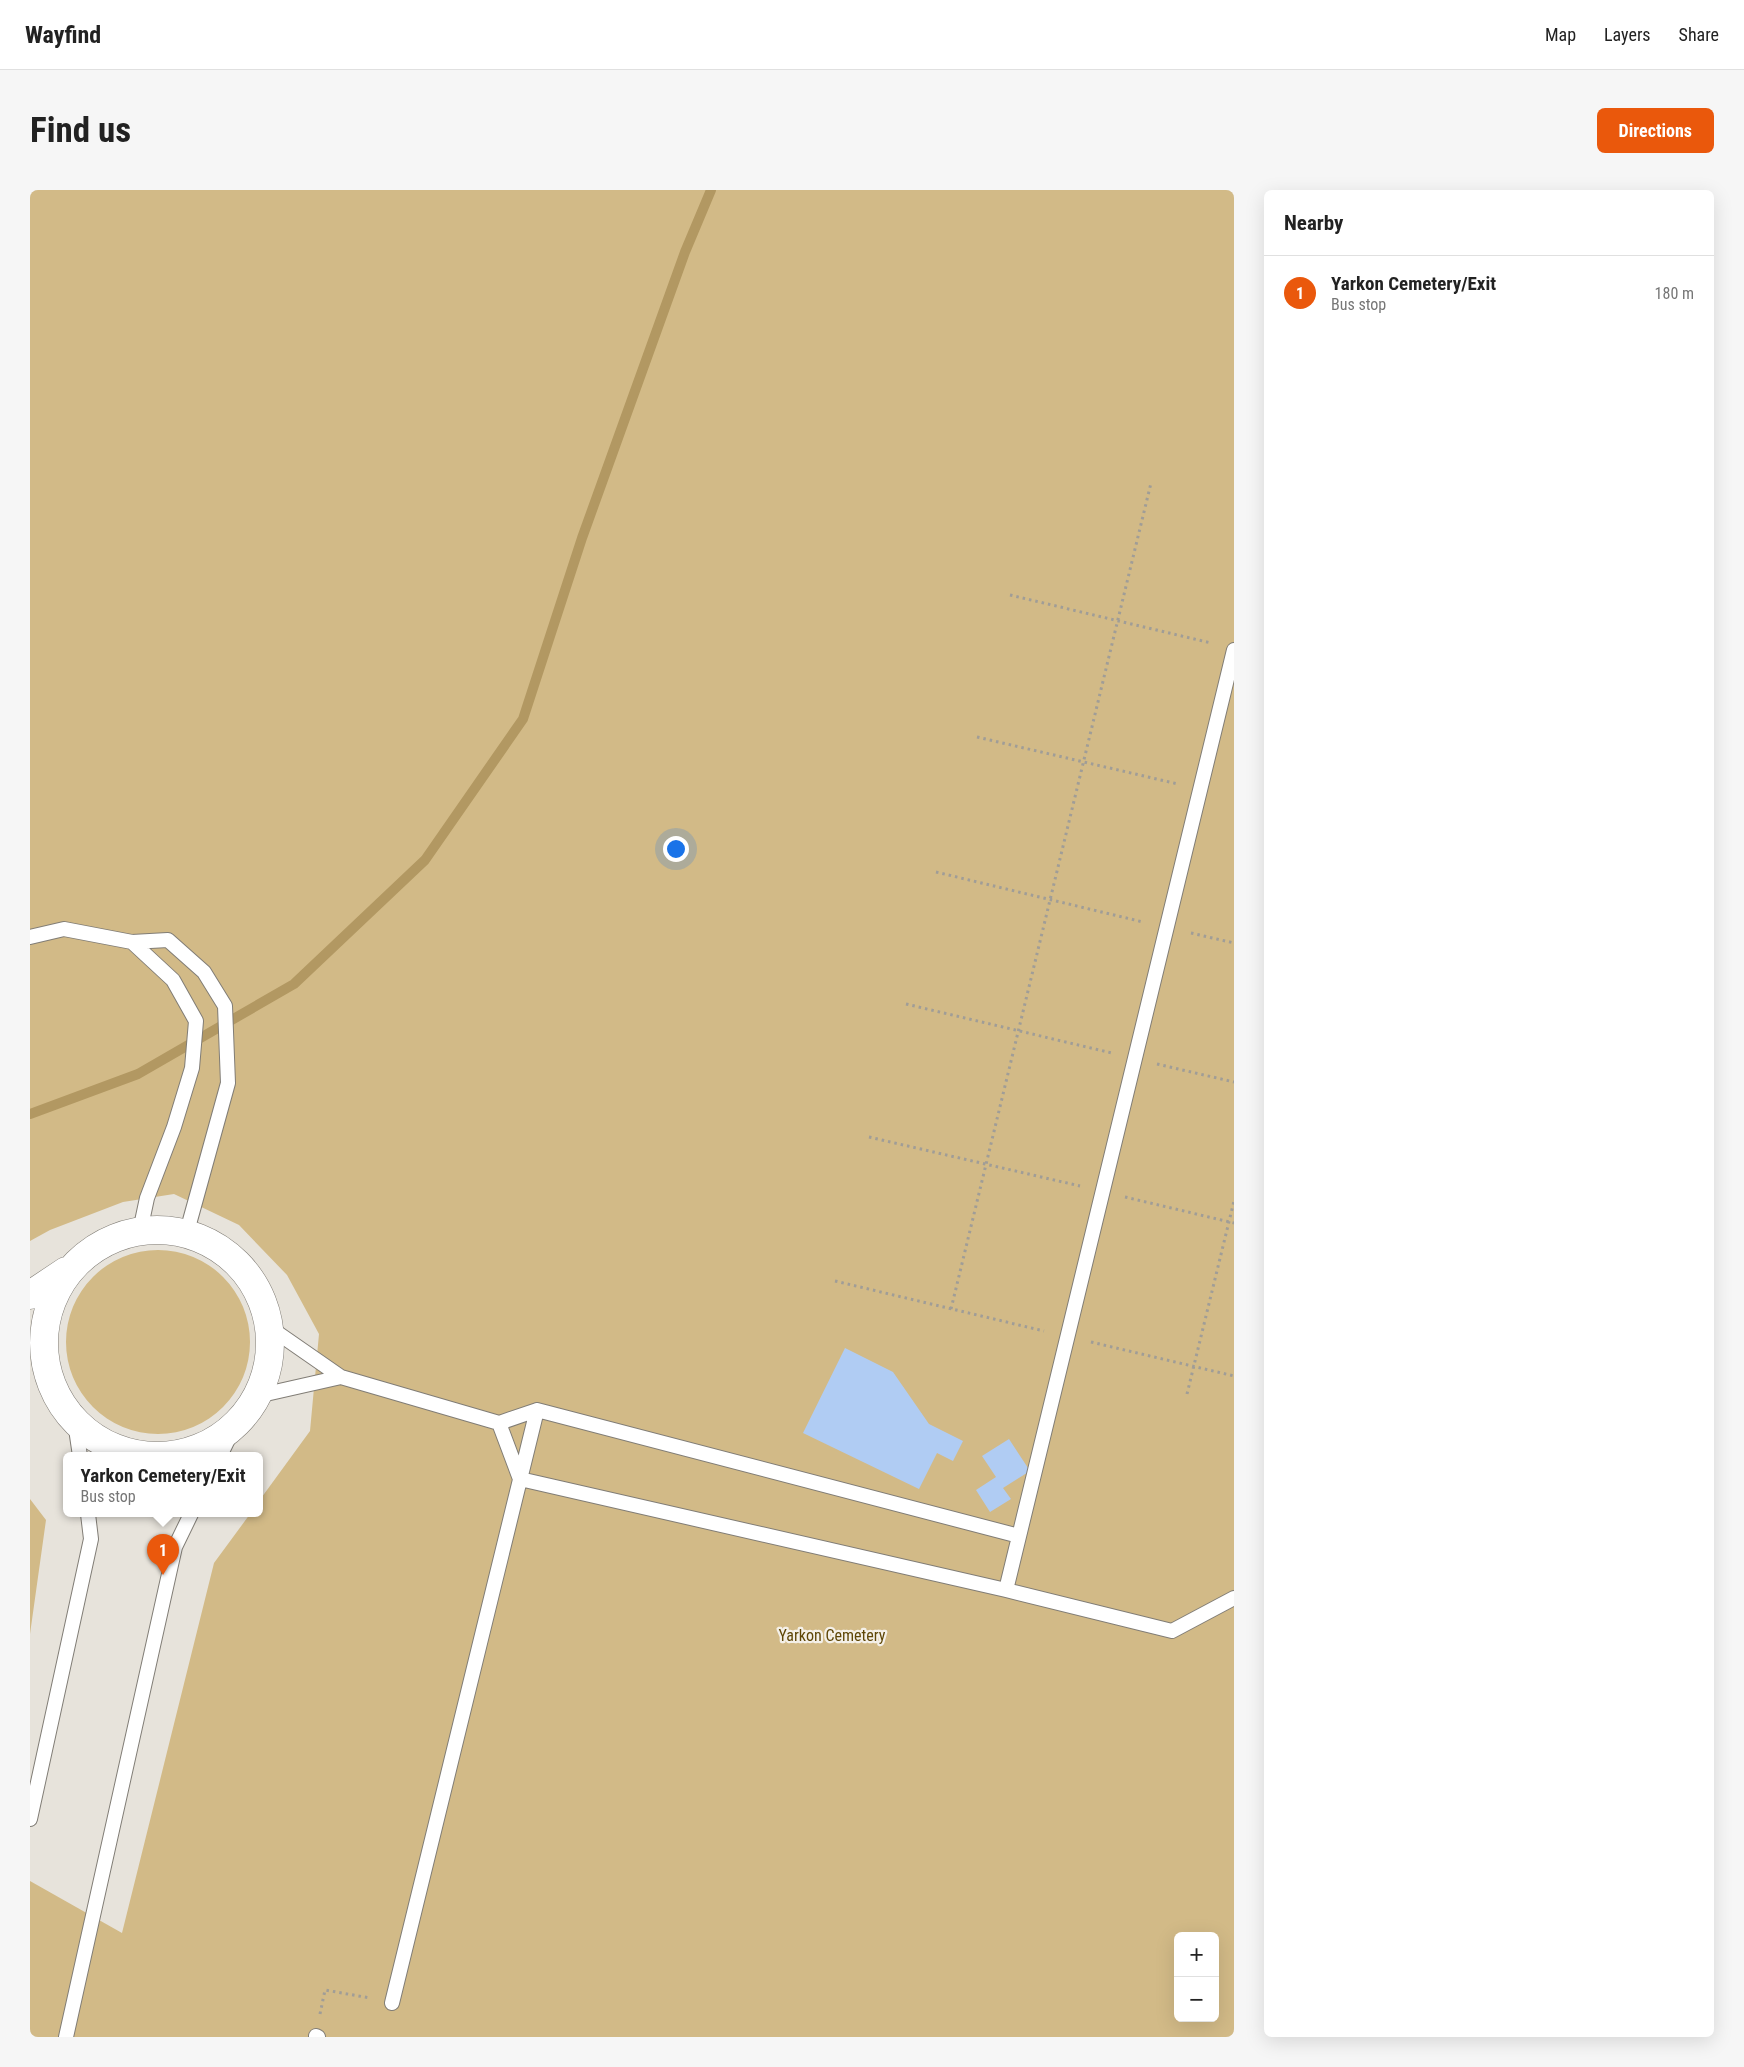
<!DOCTYPE html>
<html lang="en">
<head>
<meta charset="utf-8">
<style>
	:root { --surface:#fff; --page:#f6f6f6; --text:#222; --muted:#767676; --line:#e0e0e0; --accent:#ea580c }
	body { margin:0; font-family:"Roboto Condensed",sans-serif; background:var(--page); color:var(--text) }
	.controls { position:absolute; right:15px; bottom:15px; display:grid; overflow:hidden; border-radius:8px; box-shadow:0 5px 20px #0002 }
	.controls button { width:45px; height:45px; display:grid; place-items:center; padding:0; border:0; border-bottom:1px solid var(--line); background:var(--surface); color:var(--text); font:25px sans-serif }
	.you { position:absolute; left:645px; top:658px; width:18px; height:18px; margin:-12px; border:4px solid #fff; border-radius:50%; background:#1a73e8; box-shadow:0 0 0 8px #1a73e833 }
	.badge { display:grid; place-items:center; width:32px; height:32px; border-radius:50%; background:var(--accent); color:#fff; font-size:16px; font-weight:700 }
	.pin { position:absolute; translate:-50% -41px; filter:drop-shadow(0 1px 2px #0008) }
	.pin::after { content:''; position:absolute; top:26px; width:18px; height:15px; background:inherit; clip-path:polygon(0 0,100% 0,50% 100%) }
	.popup { position:absolute; left:33px; top:1262px; width:200px; height:65px; box-sizing:border-box; display:grid; place-content:center; border-radius:8px; background:var(--surface); filter:drop-shadow(0 1px 4px #0005); font-size:16px; white-space:nowrap; color:var(--muted) }
	.popup b { font-size:19px; color:var(--text) }
	.popup::after { content:''; position:absolute; left:50%; top:100%; margin-left:-10px; border:10px solid transparent; border-top-color:var(--surface) }
	.list { margin:0; padding:0; list-style:none }
	h2 { display:flex; justify-content:space-between; align-items:center; height:65px; margin:0; padding:0 20px; font-size:21px }
	h2 small { font-size:16px; font-weight:400; color:var(--muted) }
	.list li { display:grid; grid-template-columns:32px 1fr auto; gap:15px; align-items:center; box-sizing:border-box; height:75px; padding:0 20px; border-top:1px solid var(--line) }
	.list b { display:block; font-size:19px; white-space:nowrap }
	.list p { margin:0; font-size:16px; white-space:nowrap; color:var(--muted) }
	.list em { font-size:16px; font-style:normal; color:var(--muted) }
	.map { position:relative; flex:none; width:1204px; height:1847px; overflow:hidden; border-radius:8px }
	header { display:flex; align-items:center; gap:30px; box-sizing:border-box; height:70px; padding:0 25px; background:var(--surface); border-bottom:1px solid var(--line) }
	header strong { font-size:24px }
	nav { display:flex; gap:28px; margin-inline-start:auto; font-size:18px }
	.intro { display:flex; align-items:center; justify-content:space-between; box-sizing:border-box; height:120px; padding:0 30px }
	h1 { margin:0; font-size:35px }
	.button { padding:12px 22px; border-radius:8px; background:var(--accent); color:#fff; font-size:18px; font-weight:700 }
	main { display:flex; gap:30px; padding:0 30px }
	aside { flex:1; background:var(--surface); border-radius:8px; box-shadow:0 5px 20px #0002 }
	.map>svg:first-child { display:block }
	.green { fill:#d2ba87; fill-rule:evenodd }
	.lines { fill:none; stroke-linecap:round; stroke-linejoin:round }
	.stream { stroke:#b29862; stroke-width:10 }
	.building { fill:#b0ccf3 }
	.lane-casing { stroke:#817d76; stroke-width:16 }
	.street-casing { stroke:#817d76; stroke-width:29 }
	.path { stroke:#a09d97; stroke-width:3; stroke-dasharray:2.5 4; stroke-linecap:butt }
	.lane { stroke:#fff; stroke-width:14 }
	.street { stroke:#fff; stroke-width:28 }
	.labels { text-anchor:middle; stroke-width:4.5; stroke-linejoin:round; paint-order:stroke }
	.park-label { font-size:16px; fill:#5e4606; stroke:#f4f0e8 }
</style>
</head>
<body>
<header>
<strong>Wayfind</strong>
<nav><a>Map</a><a>Layers</a><a>Share</a></nav>
</header>
<div class="intro"><h1>Find us</h1><a class="button">Directions</a></div>
<main>
<div class="map">
<svg width="1204" height="1847" viewBox="0 0 1204 1847">
	<rect width="100%" height="100%" fill="#e7e3db"/>
	<path class="green" d="M0 0H1204V1847H0V1691L92 1743 184 1373 220 1324H229V1311L280 1241 289 1144 257 1085 209 1035 144 1004 93 1012 20 1040 0 1051ZM1148 1746H1185V1828H1148Z
		M36 1152a92 92 0 1 1 184 0a92 92 0 1 1-184 0Z
		M0 1309 16 1330 0 1444Z"/>
	<g class="lines">
		<path class="stream" d="M0 924 108 884 264 794 395 670 493 529 552 348 655 62 681 0"/>
	</g>
	<path class="building" d="M815 1158 863 1182 899 1234 933 1251 923 1271 907 1263 889 1299 773 1243Z
		M979 1249 1000 1281 973 1298 981 1309 960 1322 946 1300 966 1287 952 1266Z"/>
	<g class="lines">
		<defs>
			<path id="lane" d="M0 747 34 739 102 752 138 750 174 782 195 816 198 893 156 1045
				M102 752 143 790 166 831 162 878 144 937 117 1008 110 1041
				M311 1187 469 1233 507 1220 989 1346
				M227 1206 311 1187 239 1137
				M45 1232 50 1266
				M469 1233 490 1289 976 1400 1142 1441 1204 1408
				M190 1266 205 1235
				M976 1400 1204 460
				M0 1629 61 1349 58 1324
				M362 1813 507 1220
				M286 1846 288 1847
				M36 1847 145 1357 161 1324"/>
			<path id="street" d="M14 1153a113 113 0 1 1 226 0a113 113 0 1 1-226 0Z
				M0 1105 36 1081"/>
		</defs>
		<use href="#lane" class="lane-casing"/>
		<use href="#street" class="street-casing"/>
		<path class="path" d="M980 405 1181 453
			M947 547 1148 594
			M906 682 1113 732
			M1161 743 1204 753
			M876 814 1082 863
			M1127 874 1204 892
			M839 947 1050 996
			M1095 1007 1204 1033
			M805 1091 1014 1141
			M921 1119 1121 293
			M1061 1152 1204 1186
			M1157 1204 1204 1011
			M290 1824 295 1800 340 1808"/>
		<use href="#lane" class="lane"/>
		<use href="#street" class="street"/>
	</g>
	<g class="labels">
		<g class="park-label">
			<text x="802" y="1451">Yarkon Cemetery</text>
		</g>
	</g>
</svg>
<div class="controls">
<button>+</button>
<button>−</button>
</div>
<div class="you"></div>
<div class="pin badge" style="left:133px;top:1385px">1</div>
<div class="popup"><b>Yarkon Cemetery/Exit</b>Bus stop</div>
</div>
<aside>
<h2>Nearby<small></small></h2>
<ul class="list">
<li><span class="badge">1</span><div><b>Yarkon Cemetery/Exit</b><p>Bus stop</p></div><em>180 m</em></li>
</ul>
</aside>
</main>
</body>
</html>
